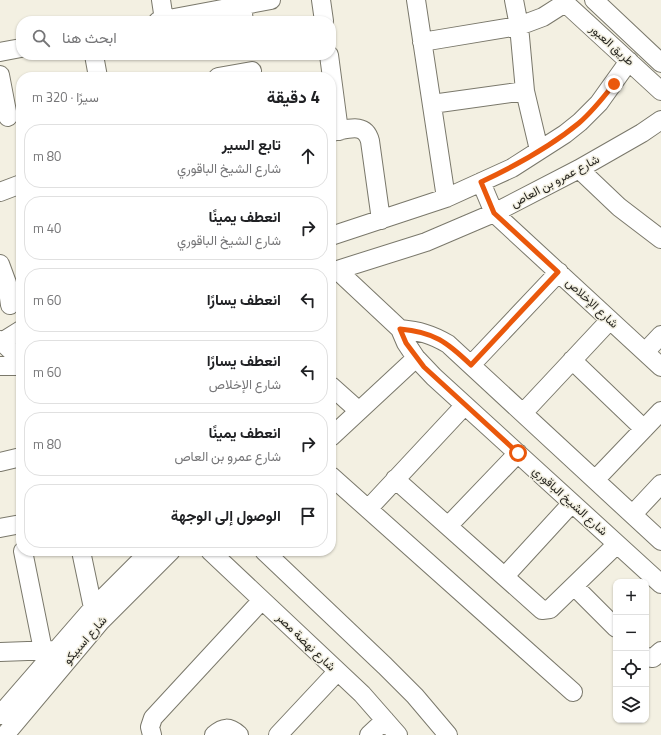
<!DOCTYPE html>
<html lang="ar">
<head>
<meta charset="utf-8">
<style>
	:root { --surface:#fff; --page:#f2f2f2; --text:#202124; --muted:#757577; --line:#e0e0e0 }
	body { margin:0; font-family:"Titillium Web",Vazirmatn,sans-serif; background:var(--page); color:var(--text); direction:rtl }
	.controls { position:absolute; right:12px; bottom:12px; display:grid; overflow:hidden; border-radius:8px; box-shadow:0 1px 3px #0004 }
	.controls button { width:36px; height:36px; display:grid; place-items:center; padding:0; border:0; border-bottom:1px solid var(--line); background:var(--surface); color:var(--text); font:20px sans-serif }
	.stop { position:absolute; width:12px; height:12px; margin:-9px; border:3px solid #ea580c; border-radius:50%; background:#fff }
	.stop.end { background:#ea580c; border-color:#fff; box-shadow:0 1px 4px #0008 }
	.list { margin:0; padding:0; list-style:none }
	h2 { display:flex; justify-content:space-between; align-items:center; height:52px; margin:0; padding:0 16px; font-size:17px }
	h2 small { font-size:13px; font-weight:400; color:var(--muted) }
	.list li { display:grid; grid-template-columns:26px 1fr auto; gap:12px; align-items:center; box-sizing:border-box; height:64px; margin:0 8px 8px; padding:0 8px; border:1px solid var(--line); border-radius:16px }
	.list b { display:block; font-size:15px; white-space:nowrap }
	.list p { margin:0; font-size:13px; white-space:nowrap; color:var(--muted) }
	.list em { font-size:13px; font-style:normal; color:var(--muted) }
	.icon { flex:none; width:22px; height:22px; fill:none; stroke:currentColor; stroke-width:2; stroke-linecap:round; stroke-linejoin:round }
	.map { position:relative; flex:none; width:661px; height:735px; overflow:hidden; direction:ltr }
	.search { position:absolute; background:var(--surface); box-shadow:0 1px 3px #0004; left:16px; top:16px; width:320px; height:44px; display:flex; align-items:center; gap:10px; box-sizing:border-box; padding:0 14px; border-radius:16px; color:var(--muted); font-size:15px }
	.panel { position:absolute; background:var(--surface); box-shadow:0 1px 3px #0004; left:16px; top:72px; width:320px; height:484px; border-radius:16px; direction:rtl }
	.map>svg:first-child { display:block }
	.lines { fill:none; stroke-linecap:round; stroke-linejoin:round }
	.minor-casing { stroke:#7a786b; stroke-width:20 }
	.minor { stroke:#fff; stroke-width:18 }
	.route { stroke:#ea580c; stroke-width:5 }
	.labels { text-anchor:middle; stroke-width:3; stroke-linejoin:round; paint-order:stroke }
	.street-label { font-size:12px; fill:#272621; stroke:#f3f0e2 }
</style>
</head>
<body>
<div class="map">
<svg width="661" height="735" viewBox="0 0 661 735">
	<rect width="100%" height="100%" fill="#f3f0e2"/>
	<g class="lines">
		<defs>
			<path id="minor" d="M161 0 164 20
				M241 0 244 21
				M321 0 324 21
				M416 0 446 198
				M514 0 519 26 525 91 539 150
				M562 0 661 91
				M594 0 661 63
				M158 21 271 0
				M422 42 519 26 543 17 565 3
				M0 52 21 48
				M94 55 98 77
				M329 55 339 131
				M0 75 8 117
				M218 77 252 71
				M432 104 525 91
				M331 132C346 130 365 121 370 141L381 220
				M579 169 619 207 661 239
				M481 182 494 213 661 367
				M0 192 21 184
				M331 236 446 198 512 168 565 134 580 122 599 103 629 61
				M0 264 7 283 10 305
				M337 270 400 329 406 343 416 358 434 377 661 584
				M331 272 426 242 494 213 579 169 642 133 661 120
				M400 329C419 331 431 334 448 344L661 541
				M0 340 21 360
				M0 343 21 330
				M645 352 661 335
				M572 360 644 429
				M471 365 559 272
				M0 366H21
				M331 386 359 411
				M523 413 610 320
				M331 437 416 358
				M0 462 21 457
				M331 476 573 692
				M395 479 542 610 550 609 617 544
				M595 480 661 411
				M368 509 465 405
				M633 514 661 484
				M448 526 518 453
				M0 528 21 524
				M23 551 43 650
				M81 551 93 608 97 616
				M210 551 362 694 398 735
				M264 551 385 666 415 696 448 735
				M505 576 572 503
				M574 586 616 628
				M0 652 55 650
				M646 657 653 658 661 651
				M0 715 93 608 150 551
				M5 735 100 622 171 551
				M152 735 150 727 153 718 262 600
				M214 735C223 727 229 726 239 735
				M278 735 337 672
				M369 735 385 720"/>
		</defs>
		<use href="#minor" class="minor-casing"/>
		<use href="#minor" class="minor"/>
	</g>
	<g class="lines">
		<path class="route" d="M518 453 424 367 406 343 400 329C434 332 447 342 471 365L558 272 494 213 481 182C515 166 550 147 579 123 592 112 603 98 614 84"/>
	</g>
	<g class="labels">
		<g class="street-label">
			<text transform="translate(612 45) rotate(42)" y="4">طريق العبور</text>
			<text transform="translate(555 181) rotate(-28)" y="4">شارع عمرو بن العاص</text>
			<text transform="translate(592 303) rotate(43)" y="4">شارع الإخلاص</text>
			<text transform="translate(570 501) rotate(42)" y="4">شارع الشيخ الباقوري</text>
			<text transform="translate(85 640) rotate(-49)" y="4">شارع اسبيكو</text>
			<text transform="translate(306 642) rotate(44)" y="4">شارع نهضة مصر</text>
		</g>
	</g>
</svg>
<div class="controls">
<button>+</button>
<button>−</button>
<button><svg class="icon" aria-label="locate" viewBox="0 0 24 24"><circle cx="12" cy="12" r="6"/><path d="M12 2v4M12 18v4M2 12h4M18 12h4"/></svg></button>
<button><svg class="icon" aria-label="layers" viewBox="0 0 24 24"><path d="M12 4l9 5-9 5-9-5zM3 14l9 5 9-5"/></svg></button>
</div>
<div class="stop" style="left:518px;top:453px"></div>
<div class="stop end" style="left:614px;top:84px"></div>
<div class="search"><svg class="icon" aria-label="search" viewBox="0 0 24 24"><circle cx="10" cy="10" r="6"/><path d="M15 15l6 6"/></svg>ابحث هنا</div>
<section class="panel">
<h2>4 دقيقة<small>سيرًا · 320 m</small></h2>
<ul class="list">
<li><svg class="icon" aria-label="ahead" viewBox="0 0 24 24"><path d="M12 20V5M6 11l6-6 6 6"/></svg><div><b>تابع السير</b><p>شارع الشيخ الباقوري</p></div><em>80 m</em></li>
<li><svg class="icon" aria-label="right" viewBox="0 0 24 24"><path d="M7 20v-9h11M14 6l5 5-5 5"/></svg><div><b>انعطف يمينًا</b><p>شارع الشيخ الباقوري</p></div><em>40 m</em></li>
<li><svg class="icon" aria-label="left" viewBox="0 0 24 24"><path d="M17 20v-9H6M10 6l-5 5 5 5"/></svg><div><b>انعطف يسارًا</b></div><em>60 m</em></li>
<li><svg class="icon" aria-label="left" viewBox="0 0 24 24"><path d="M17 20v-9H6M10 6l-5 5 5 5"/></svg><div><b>انعطف يسارًا</b><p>شارع الإخلاص</p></div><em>60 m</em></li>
<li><svg class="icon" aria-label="right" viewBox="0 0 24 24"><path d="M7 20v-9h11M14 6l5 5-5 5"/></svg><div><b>انعطف يمينًا</b><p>شارع عمرو بن العاص</p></div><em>80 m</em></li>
<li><svg class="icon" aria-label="arrive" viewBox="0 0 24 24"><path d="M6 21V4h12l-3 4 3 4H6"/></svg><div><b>الوصول إلى الوجهة</b></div></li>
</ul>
</section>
</div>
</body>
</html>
